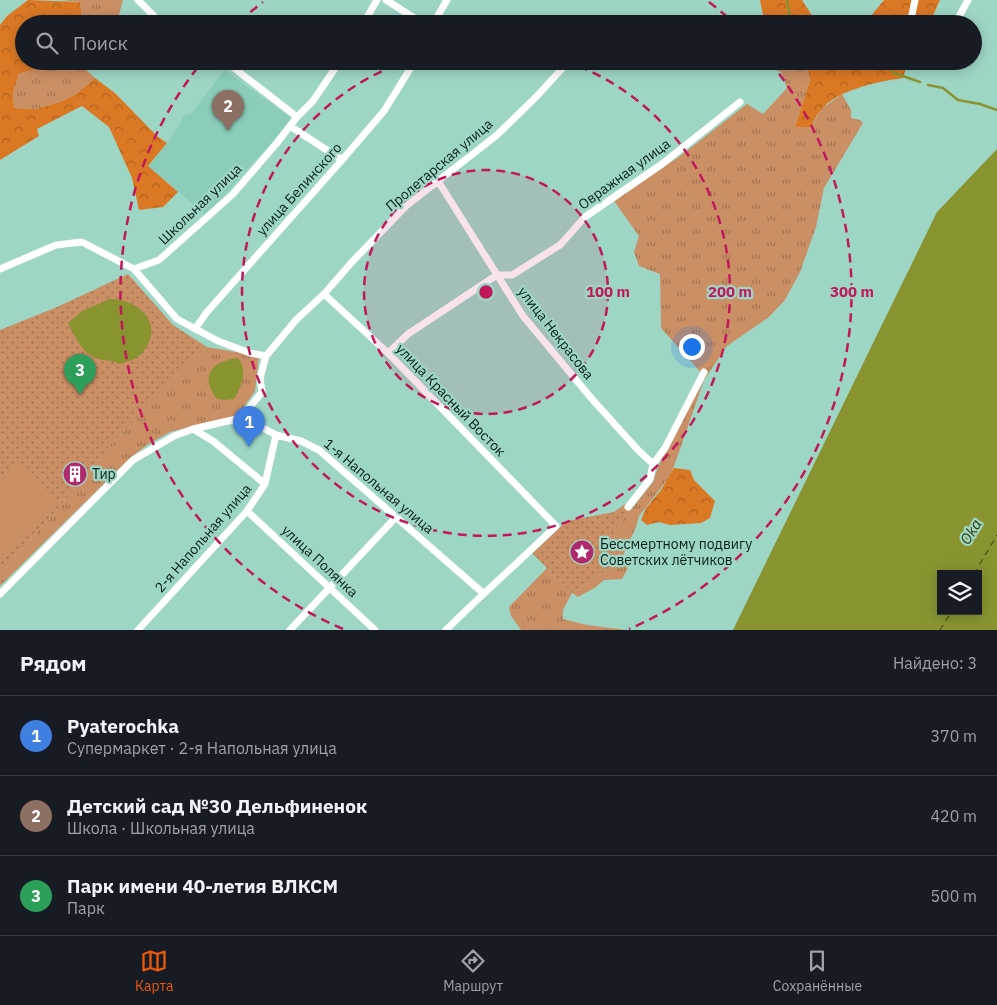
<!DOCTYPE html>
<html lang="ru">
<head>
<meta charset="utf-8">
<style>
	:root { --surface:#171b24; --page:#242831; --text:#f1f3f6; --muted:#9ea1a6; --line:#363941; --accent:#ea580c }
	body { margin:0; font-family:"IBM Plex Sans",sans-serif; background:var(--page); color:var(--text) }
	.controls { position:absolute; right:15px; bottom:15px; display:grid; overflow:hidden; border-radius:0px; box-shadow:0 2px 12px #0003 }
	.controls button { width:45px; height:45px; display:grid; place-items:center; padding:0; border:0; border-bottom:1px solid var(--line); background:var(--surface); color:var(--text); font:25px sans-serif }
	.you { position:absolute; left:691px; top:346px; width:18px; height:18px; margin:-12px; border:4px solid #fff; border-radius:50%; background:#1a73e8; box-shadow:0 0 0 8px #1a73e833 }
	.badge { display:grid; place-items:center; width:32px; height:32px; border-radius:50%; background:var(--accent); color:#fff; font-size:16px; font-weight:700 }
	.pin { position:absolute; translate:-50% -41px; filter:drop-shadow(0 1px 2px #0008) }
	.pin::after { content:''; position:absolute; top:26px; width:18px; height:15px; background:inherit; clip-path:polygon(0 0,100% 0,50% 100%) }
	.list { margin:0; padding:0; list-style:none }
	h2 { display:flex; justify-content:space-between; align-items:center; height:65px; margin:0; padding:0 20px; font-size:21px }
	h2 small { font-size:16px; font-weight:400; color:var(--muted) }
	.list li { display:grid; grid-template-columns:32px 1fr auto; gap:15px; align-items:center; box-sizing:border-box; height:80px; padding:0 20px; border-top:1px solid var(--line) }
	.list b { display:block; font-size:19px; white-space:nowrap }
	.list p { margin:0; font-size:16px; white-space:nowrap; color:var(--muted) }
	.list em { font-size:16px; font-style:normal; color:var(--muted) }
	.icon { flex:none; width:28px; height:28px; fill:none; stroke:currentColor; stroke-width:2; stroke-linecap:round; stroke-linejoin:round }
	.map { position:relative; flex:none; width:997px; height:630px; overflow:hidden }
	.search { position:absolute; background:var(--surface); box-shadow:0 2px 12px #0003; left:15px; right:15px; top:15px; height:55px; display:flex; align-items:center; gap:12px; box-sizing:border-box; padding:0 18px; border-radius:28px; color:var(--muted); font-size:19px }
	.sheet { height:305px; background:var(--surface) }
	nav { display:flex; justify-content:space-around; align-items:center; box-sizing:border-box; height:70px; border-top:1px solid var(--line); background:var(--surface); font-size:14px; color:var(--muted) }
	nav a { display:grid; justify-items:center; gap:2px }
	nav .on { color:var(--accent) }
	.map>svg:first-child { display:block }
	.built { fill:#8bccbb }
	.grass { fill:url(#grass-tufts) }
	.forest { fill:url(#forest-crowns) }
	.park { fill:url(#park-dots) }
	.garden { fill:#cb8f65 }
	.water { fill:#899431; fill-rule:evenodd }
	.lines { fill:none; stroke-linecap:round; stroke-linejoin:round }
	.stream { stroke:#899431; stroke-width:2.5 }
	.ferry { stroke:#333801; stroke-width:1; stroke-dasharray:6 5; stroke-linecap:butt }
	.street { stroke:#fff; stroke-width:7 }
	.ring { fill:none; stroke:#c2185b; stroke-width:2.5; stroke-dasharray:9 6 }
	.labels { text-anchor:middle; stroke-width:4.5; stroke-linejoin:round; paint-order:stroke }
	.street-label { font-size:14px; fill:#071e19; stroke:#9ed6c6 }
	.poi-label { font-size:14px; fill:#071e19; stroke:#9ed6c6; text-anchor:start }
	.water-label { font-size:15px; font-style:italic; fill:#333801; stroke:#9ed6c6 }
	.centre { fill:#c2185b; stroke:#9ed6c6; stroke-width:2.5 }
	.ring-label { font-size:15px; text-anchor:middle; font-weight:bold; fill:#c2185b; stroke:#9ed6c6; stroke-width:4.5; stroke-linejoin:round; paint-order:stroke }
</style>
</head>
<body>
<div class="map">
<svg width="997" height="630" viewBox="0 0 997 630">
	<defs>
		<pattern id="grass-tufts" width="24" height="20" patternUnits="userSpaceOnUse" patternTransform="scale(1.25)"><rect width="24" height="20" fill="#cb8f65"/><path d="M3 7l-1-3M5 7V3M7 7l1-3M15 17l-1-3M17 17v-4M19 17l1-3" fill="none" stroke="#a37452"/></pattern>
		<pattern id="forest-crowns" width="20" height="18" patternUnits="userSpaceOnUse" patternTransform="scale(1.25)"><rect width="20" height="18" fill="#db7824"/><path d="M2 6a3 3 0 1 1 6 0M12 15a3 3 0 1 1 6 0" fill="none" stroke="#b0621e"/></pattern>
		<pattern id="park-dots" width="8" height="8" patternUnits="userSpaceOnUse" patternTransform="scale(1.25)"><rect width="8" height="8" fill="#cb8f65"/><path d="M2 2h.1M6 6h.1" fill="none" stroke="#a37452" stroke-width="1.8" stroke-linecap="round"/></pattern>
	</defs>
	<rect width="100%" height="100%" fill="#9ed6c6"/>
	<path class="built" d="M224 70 293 119 206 215 148 166 168 143 185 115 191 114Z"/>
	<path class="grass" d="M61 0H123L117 22 114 24H83L80 2Z
		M54 61H85L82 66 95 78 76 94 60 102 35 109 14 108 13 93 19 74 50 64Z
		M758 61H788L797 66H808L810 80 795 127H811L821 109 842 94 851 110V118L860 120 863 123 824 188 816 227 800 272 785 300 769 317 727 346 704 380 671 475 639 516 636 527 621 560 628 568 622 579 604 580 596 587 578 597 572 593 563 610V619L587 625 627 630H521L511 616 509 607 547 568 572 593 611 567 615 530 653 482 658 467 704 376 661 328 660 274 639 266 634 252 639 236 614 201 680 156 747 104 763 114 787 88 781 72 756 63Z
		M207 347 259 356 255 391 238 415 170 432 147 445 130 458 0 586V574L71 494 112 443Z"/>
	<path class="forest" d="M28 0 80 2 83 23 24 24V61H54L51 64 19 74 13 93 14 108 35 109 60 102 76 94 95 78 115 93 157 136 167 143 148 166 178 192 163 207 139 210 132 178 109 127 82 106 37 129 39 136 0 160V25L7 16Z
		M760 0H802L813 17 847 22 870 17 884 0H940L929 24H761L763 15Z
		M807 61H908L903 78C880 81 836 90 821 110 817 114 814 121 811 127H795L810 80Z
		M674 468 690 470 694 480 715 501 710 518 701 523 670 525 659 522 647 525 641 520 646 508 661 490Z"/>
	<path class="park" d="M128 274 173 325 207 347 112 443 71 494 0 574V330L57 307Z
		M625 504 631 510 615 530 611 567 572 593 532 553 567 521 614 512Z"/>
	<path class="garden" d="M23 464 57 500 5 554 0 553V475Z"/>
	<path class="water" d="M997 149V630H733L937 212ZM941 574H978V611H941Z
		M110 299C134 299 161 318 148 344 145 350 140 356 135 359 130 361 124 362 119 364 113 360 107 361 99 359 84 356 75 337 68 323L82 311Z
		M238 358C248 371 242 386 234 399L226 400 217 399C199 376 212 361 238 358Z"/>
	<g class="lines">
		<path class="stream" d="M787 0 790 18 798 24
			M884 61 894 73 920 82
			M928 85 943 88 958 100 980 104 997 110"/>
		<path class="ferry" d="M974 574 997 535
			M940 630 952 611"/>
		<path class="street" d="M138 0 162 24
			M386 0 424 24
			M363 24 377 0
			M433 24 447 0
			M910 24 915 0
			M955 24 968 0
			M225 61 297 117
			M290 126 342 160
			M438 181 523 316 592 399 638 450 653 464
			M0 269 56 245 82 242 134 269 159 260 233 194 276 144 297 117 313 101 340 61
			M134 269 177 319 218 341 250 353 266 356
			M324 294 388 353 556 526C520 561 482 594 446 630
			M195 329 207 312 342 160 384 111 415 61
			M388 353 408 334 497 275H512L560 245 585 217 662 164 740 102
			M241 418 262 392 260 378 266 356 296 320 324 294 352 262 406 206 497 135 537 96 569 61
			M241 418 254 423 276 435 301 441 319 450 483 593
			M265 484 276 435
			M628 507 650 479 653 464 665 448 704 372
			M247 511 375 630
			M0 594 133 460 174 436 193 429 241 418
			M138 630 247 511 265 484 213 441 193 429
			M290 630 397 516"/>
	</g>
	<circle cx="486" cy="292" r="122" fill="#c2185b" fill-opacity=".12"/>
	<g class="ring">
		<circle cx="486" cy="292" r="122"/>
		<path d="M565 61A244 244 0 1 1 407 61"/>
		<path d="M343 629A366 366 0 0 1 202 62M239 22A366 366 0 0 1 263 2M709 2A366 366 0 0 1 733 22M770 62A366 366 0 0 1 629 629"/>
	</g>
	<defs>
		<symbol id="building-disc" viewBox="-11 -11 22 22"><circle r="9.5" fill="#b0296d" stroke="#9ed6c6"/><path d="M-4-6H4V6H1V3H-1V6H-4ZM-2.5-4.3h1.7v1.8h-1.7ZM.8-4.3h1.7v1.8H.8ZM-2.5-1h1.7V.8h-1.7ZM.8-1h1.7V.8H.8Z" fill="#fff"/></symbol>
		<symbol id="sight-disc" viewBox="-11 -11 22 22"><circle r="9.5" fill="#b0296d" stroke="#9ed6c6"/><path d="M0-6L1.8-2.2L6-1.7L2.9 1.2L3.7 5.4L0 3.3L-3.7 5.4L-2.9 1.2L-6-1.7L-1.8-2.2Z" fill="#fff"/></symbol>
	</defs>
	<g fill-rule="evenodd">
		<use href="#building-disc" x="61" y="460" width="28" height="28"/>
		<use href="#sight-disc" x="568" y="538" width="28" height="28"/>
	</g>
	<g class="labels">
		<g class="street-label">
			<text transform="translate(439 165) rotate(-40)" y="5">Пролетарская улица</text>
			<text transform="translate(624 174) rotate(-36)" y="5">Овражная улица</text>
			<text transform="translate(299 189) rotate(-48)" y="5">улица Белинского</text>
			<text transform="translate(200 204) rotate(-44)" y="5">Школьная улица</text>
			<text transform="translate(556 333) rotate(52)" y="5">улица Некрасова</text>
			<text transform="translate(451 400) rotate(46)" y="5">улица Красный Восток</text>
			<text transform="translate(379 486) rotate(40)" y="5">1-я Напольная улица</text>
			<text transform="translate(203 538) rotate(-49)" y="5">2-я Напольная улица</text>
			<text transform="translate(320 561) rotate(43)" y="5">улица Полянка</text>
		</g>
		<g class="poi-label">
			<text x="92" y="479">Тир</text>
			<text x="600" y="549">Бессмертному подвигу<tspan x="600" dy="16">Советских лётчиков</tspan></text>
		</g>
		<g class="water-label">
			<text transform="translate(971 532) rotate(-58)" y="5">Oka</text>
		</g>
	</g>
	<circle cx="486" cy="292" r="8" class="centre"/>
	<g class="ring-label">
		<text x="608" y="297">100 m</text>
		<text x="730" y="297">200 m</text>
		<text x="852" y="297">300 m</text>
	</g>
</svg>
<div class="controls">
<button><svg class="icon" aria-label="layers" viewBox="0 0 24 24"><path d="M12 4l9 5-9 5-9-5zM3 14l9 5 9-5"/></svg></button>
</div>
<div class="you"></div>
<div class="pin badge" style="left:249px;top:447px;background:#3f7fe0">1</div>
<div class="pin badge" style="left:228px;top:131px;background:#8d6e63">2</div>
<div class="pin badge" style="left:80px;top:395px;background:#2e9e5b">3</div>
<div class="search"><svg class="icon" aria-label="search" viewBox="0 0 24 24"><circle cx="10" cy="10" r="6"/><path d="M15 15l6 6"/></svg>Поиск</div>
</div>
<section class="sheet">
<h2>Рядом<small>Найдено: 3</small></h2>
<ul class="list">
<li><span class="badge" style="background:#3f7fe0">1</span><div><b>Pyaterochka</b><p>Супермаркет · 2-я Напольная улица</p></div><em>370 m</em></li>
<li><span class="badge" style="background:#8d6e63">2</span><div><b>Детский сад №30 Дельфиненок</b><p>Школа · Школьная улица</p></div><em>420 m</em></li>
<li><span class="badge" style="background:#2e9e5b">3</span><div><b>Парк имени 40-летия ВЛКСМ</b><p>Парк</p></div><em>500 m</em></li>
</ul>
</section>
<nav>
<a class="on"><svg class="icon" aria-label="map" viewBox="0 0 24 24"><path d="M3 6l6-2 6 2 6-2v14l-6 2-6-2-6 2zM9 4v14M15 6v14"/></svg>Карта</a>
<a><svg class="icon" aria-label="directions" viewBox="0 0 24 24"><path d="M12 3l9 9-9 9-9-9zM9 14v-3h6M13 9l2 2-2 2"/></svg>Маршрут</a>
<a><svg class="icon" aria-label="saved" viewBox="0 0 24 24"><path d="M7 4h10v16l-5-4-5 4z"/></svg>Сохранённые</a>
</nav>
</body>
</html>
